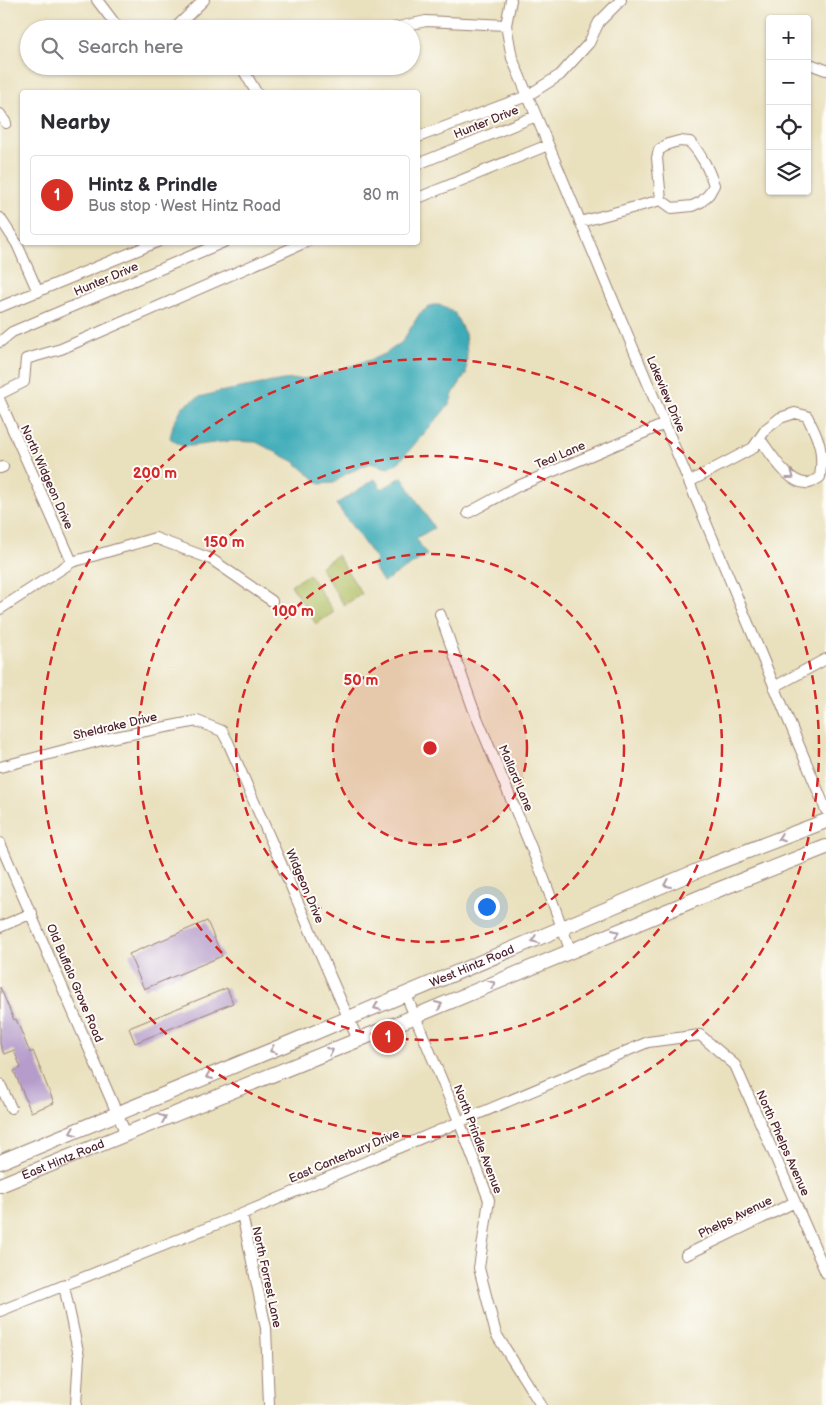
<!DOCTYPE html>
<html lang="en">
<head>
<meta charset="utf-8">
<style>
	:root { --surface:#fff; --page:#f7f7f7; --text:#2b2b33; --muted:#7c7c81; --line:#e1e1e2; --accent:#d93025 }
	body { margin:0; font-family:"Balsamiq Sans",sans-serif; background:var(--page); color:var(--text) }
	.controls { position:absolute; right:15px; top:15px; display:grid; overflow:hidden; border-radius:5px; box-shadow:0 1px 4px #0004 }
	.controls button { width:45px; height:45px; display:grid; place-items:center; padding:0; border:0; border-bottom:1px solid var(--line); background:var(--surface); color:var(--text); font:25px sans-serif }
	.you { position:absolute; left:486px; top:906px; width:18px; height:18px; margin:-12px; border:4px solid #fff; border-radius:50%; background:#1a73e8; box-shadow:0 0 0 8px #1a73e833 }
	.badge { display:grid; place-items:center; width:32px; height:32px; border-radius:50%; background:var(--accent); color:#fff; font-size:16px; font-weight:700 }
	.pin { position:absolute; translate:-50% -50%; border:2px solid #fff; box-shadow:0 1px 5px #0006 }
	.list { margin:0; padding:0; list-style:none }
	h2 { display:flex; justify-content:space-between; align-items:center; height:65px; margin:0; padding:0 20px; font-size:21px }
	h2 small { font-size:16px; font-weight:400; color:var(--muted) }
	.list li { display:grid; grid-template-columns:32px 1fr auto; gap:15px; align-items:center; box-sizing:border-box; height:80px; margin:0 10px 10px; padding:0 10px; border:1px solid var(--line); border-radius:5px }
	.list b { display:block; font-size:19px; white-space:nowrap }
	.list p { margin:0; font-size:16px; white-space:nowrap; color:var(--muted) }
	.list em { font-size:16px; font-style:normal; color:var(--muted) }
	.icon { flex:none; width:28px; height:28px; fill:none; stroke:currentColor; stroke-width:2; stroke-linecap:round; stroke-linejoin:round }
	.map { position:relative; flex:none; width:826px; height:1405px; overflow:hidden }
	.search { position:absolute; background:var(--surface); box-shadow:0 1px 4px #0004; left:20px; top:20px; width:400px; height:55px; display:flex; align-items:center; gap:12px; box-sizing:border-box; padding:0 18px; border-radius:28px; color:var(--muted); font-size:19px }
	.panel { position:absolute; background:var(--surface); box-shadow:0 1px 4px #0004; left:20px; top:90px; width:400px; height:155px; border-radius:5px }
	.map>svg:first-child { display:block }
	.green { fill:#aebc5f; stroke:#7c6e45 }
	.water { fill:#3cacb8; stroke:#436672 }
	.building { fill:#b59ccb }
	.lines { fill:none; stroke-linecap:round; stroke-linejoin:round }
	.minor-casing { stroke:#9a8074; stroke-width:12 }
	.secondary-casing { stroke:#9a8074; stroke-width:16 }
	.minor { stroke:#fff; stroke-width:10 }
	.secondary { stroke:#fff; stroke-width:14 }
	.oneway { stroke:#ae9aa0 }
	.ring { fill:none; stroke:#d62828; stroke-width:2.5; stroke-dasharray:9 6 }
	.labels { text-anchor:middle; stroke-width:4; stroke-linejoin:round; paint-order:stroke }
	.street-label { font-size:12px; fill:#4a1f2b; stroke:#fdfcf7 }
	.centre { fill:#d62828; stroke:#fdfcf7; stroke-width:2.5 }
	.ring-label { font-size:15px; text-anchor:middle; font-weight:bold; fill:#d62828; stroke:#fdfcf7; stroke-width:4; stroke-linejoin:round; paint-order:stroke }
</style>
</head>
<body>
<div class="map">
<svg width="826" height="1405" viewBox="0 0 826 1405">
	<rect width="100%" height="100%" fill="#fdfcf7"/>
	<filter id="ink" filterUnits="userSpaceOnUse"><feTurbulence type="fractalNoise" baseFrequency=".02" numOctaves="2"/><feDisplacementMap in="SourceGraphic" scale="10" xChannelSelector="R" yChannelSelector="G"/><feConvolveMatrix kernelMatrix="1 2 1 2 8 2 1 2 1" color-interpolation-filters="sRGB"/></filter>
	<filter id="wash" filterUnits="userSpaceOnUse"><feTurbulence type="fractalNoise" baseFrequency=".0096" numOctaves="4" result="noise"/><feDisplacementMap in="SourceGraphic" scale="20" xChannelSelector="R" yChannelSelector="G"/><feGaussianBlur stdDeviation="1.12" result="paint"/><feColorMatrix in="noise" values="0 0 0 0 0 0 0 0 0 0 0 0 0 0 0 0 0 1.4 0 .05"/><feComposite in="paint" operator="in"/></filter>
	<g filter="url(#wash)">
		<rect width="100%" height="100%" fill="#e9e0bd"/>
		<path class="green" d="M337 555 362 594 344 605 320 567Z
			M309 574 334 612 316 624 291 585Z"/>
		<path class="water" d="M433 305H439L454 312 465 334 467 353 466 374 454 392 449 405 399 462 388 468 370 463 346 474 334 483 320 484 295 462 256 442 229 441 183 447 170 438 173 425 182 407 199 397 219 392 283 380 313 378 370 360 385 354 402 342 420 313Z
			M402 477 434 528 416 538 427 555 383 582 372 564 377 561 336 504 375 479 382 489Z"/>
		<g id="blocks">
			<path class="building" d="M207 921 222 956 144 989 129 954Z
				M0 987 14 1020 16 1019 30 1053 33 1051 54 1103 31 1112 14 1071 21 1068 14 1050 4 1054 0 1044Z
				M227 988 233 1003 135 1043 129 1028Z"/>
		</g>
	</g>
	<g filter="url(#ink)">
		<use href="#blocks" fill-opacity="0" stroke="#9a8074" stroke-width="1"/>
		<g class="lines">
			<defs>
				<path id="minor" d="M97 0 119 29
					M511 0 506 25 512 58 826 810
					M174 29 204 0
					M389 29 426 21 506 25
					M807 63 826 70
					M241 66 256 92
					M0 114 6 123
					M418 137 527 96 560 75 589 43 599 22 621 0
					M679 141 690 142C702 155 708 168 714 185L709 194 701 202 692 206 672 208 661 200 657 158 659 150 668 144Z
					M418 164 536 116
					M418 198 548 145
					M0 218 17 244 38 292
					M580 222 661 200
					M0 307 157 242
					M0 342 12 332 224 242
					M0 394 24 382 26 359 61 349 306 242
					M0 401 72 562
					M0 468 3 467
					M689 482 753 448 766 429 780 418 795 413 807 416C819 440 824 450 820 477 817 479 812 482 809 483 789 486 770 452 760 439
					M468 513 518 486 665 424
					M0 609 72 562 155 538 211 559 272 601
					M440 614 473 708 543 876 571 952
					M774 687 826 659
					M0 767 110 738 197 721 222 731 228 742 358 1040
					M0 843 126 1134
					M0 927 32 913
					M406 995 459 1121 489 1200 479 1268 496 1334 541 1405
					M0 1084 11 1108
					M242 1214 266 1328 269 1405
					M686 1255 795 1202
					M64 1286 79 1356 76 1405
					M0 1311 242 1214 648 1042 700 1035 735 1065 826 1273"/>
				<g id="secondary">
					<path id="s1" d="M0 1162 316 1032 711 865 826 821"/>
					<path id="s2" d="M0 1185 358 1040 720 889 826 847"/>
				</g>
			</defs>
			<use href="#minor" class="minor-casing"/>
			<use href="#secondary" class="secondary-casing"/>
			<use href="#minor" class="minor"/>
			<use href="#secondary" class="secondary"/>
		</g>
		<defs><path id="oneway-chevron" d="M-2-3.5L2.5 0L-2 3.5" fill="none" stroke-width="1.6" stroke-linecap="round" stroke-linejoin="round" transform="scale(1.25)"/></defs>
		<g class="oneway">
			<use href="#oneway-chevron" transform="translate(791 476) rotate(36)"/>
			<use href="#oneway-chevron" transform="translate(781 838) rotate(159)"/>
			<use href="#oneway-chevron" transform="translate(667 884) rotate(157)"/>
			<use href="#oneway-chevron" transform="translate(616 933) rotate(-23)"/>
			<use href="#oneway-chevron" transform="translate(535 940) rotate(158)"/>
			<use href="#oneway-chevron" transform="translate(492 984) rotate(-22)"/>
			<use href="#oneway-chevron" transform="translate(439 1005) rotate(-23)"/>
			<use href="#oneway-chevron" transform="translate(377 1007) rotate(157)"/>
			<use href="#oneway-chevron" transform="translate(273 1050) rotate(158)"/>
			<use href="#oneway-chevron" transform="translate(330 1051) rotate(-21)"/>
			<use href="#oneway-chevron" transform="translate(209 1076) rotate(157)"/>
			<use href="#oneway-chevron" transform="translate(163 1118) rotate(-22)"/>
			<use href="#oneway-chevron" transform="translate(73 1132) rotate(158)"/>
		</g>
	</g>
	<circle cx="430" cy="748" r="97" fill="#d62828" fill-opacity=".12"/>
	<g class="ring">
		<circle cx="430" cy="748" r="97"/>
		<circle cx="430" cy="748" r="194"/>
		<circle cx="430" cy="748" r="292"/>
		<circle cx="430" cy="748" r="389"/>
	</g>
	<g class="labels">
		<g class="street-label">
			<text transform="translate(486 122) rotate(-22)" y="4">Hunter Drive</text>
			<text transform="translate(106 279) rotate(-23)" y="4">Hunter Drive</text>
			<text transform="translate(666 394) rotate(67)" y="4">Lakeview Drive</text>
			<text transform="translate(560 455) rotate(-23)" y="4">Teal Lane</text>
			<text transform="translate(47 477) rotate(66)" y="4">North Widgeon Drive</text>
			<text transform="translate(115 726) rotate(-13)" y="4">Sheldrake Drive</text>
			<text transform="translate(516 778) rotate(67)" y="4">Mallard Lane</text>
			<text transform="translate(305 886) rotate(67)" y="4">Widgeon Drive</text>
			<text dy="4" stroke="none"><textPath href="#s1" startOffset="511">West Hintz Road</textPath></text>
			<text transform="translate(75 983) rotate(67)" y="4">Old Buffalo Grove Road</text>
			<text transform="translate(478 1139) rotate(69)" y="4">North Prindle Avenue</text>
			<text transform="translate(783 1143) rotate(66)" y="4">North Phelps Avenue</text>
			<text transform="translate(344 1156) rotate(-23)" y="4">East Canterbury Drive</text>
			<text dy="4" stroke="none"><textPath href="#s2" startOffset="68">East Hintz Road</textPath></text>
			<text transform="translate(735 1217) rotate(-26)" y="4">Phelps Avenue</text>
			<text transform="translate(267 1277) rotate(78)" y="4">North Forrest Lane</text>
		</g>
	</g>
	<circle cx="430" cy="748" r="8" class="centre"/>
	<g class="ring-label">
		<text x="155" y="478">200 m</text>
		<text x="224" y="547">150 m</text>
		<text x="293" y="616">100 m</text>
		<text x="361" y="685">50 m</text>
	</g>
</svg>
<div class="controls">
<button>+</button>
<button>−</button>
<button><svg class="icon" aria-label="locate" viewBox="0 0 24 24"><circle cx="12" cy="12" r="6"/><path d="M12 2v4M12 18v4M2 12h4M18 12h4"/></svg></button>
<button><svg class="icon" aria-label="layers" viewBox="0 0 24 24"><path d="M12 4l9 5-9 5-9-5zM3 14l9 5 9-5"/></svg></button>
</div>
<div class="you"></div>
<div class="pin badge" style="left:388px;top:1037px">1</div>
<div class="search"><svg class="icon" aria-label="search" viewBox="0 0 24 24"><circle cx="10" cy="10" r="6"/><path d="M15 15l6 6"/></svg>Search here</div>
<section class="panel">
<h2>Nearby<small></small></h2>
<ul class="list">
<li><span class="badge">1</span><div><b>Hintz &amp; Prindle</b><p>Bus stop · West Hintz Road</p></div><em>80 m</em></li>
</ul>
</section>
</div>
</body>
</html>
